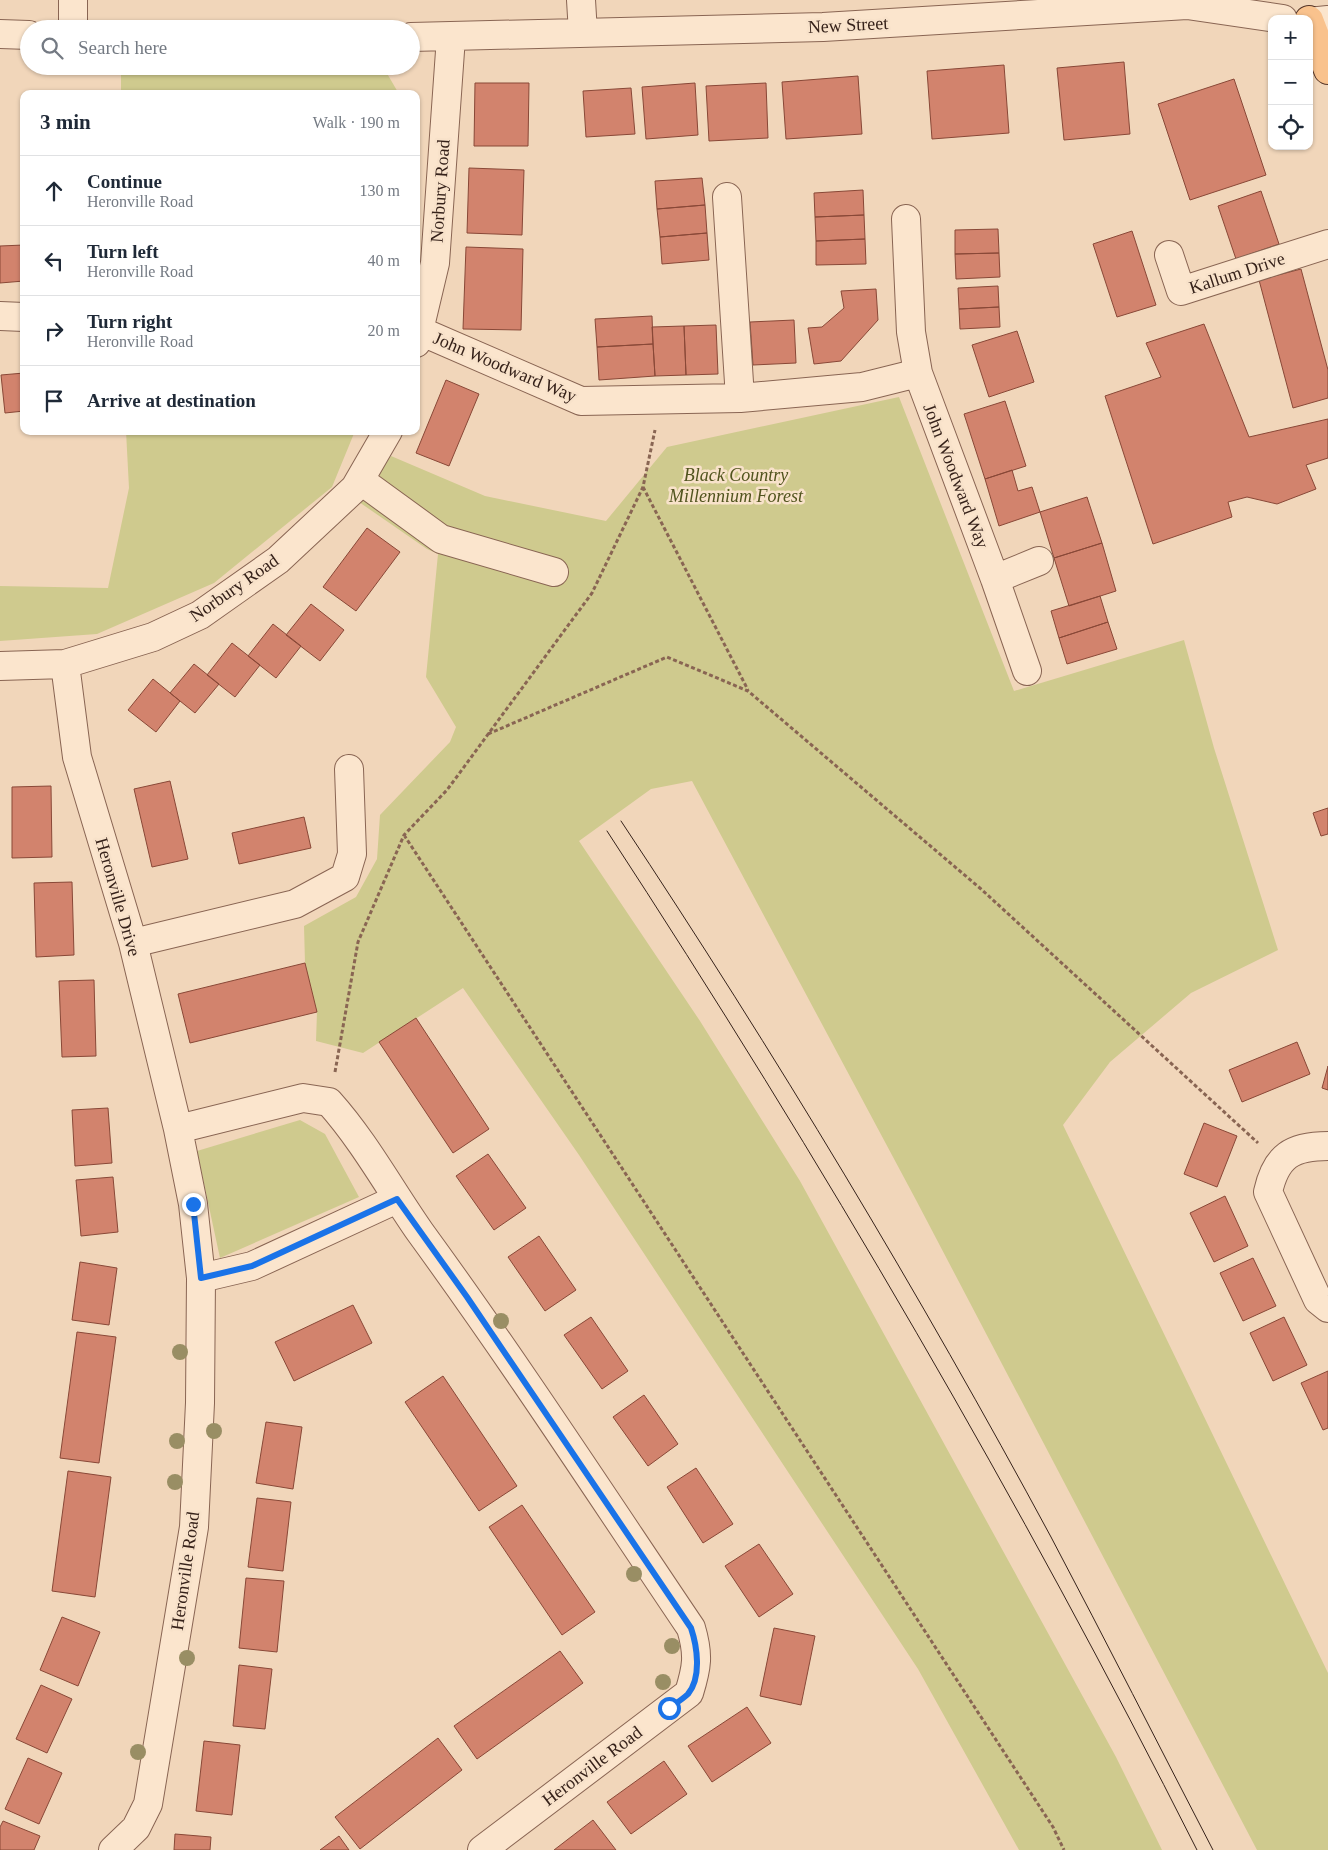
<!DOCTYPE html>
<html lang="en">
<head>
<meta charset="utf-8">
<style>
	:root { --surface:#fff; --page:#f2f2f3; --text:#1f2937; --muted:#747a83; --line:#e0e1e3 }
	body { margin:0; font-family:Georgia,serif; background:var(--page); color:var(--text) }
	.controls { position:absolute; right:15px; top:15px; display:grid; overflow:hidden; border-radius:10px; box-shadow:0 1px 4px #0004 }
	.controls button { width:45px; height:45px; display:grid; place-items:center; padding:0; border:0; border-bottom:1px solid var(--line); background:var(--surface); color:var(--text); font:25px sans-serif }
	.stop { position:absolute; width:15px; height:15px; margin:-11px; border:4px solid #1a73e8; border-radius:50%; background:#fff }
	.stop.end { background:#1a73e8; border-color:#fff; box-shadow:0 1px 5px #0008 }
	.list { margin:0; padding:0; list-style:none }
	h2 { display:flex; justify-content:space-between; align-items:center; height:65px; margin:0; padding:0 20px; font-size:21px }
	h2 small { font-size:16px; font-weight:400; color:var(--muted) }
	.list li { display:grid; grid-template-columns:32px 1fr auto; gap:15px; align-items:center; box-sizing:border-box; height:70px; padding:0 20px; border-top:1px solid var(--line) }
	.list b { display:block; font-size:19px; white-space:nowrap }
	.list p { margin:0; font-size:16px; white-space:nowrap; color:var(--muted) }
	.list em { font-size:16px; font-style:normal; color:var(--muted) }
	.icon { flex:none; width:28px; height:28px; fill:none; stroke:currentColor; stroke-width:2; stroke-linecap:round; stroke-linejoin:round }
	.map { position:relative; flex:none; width:1328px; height:1850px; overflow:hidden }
	.search { position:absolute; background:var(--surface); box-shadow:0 1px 4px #0004; left:20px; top:20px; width:400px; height:55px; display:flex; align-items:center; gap:12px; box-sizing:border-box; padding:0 18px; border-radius:28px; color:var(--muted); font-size:19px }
	.panel { position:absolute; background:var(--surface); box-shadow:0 1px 4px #0004; left:20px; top:90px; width:400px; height:345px; border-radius:10px }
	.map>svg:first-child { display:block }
	.green { fill:#cfca8e }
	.building { fill:#d2836d; stroke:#894837 }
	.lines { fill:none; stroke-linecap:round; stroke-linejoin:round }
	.minor-casing { stroke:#896553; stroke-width:30 }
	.major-casing { stroke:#553528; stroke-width:30 }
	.path { stroke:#896553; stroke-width:3; stroke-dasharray:4 2.5; stroke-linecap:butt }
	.minor { stroke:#fbe5cd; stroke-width:28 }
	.major { stroke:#f9c28d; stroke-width:28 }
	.tram { stroke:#36221a; stroke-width:1 }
	.tree { fill:#998e64 }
	.route { stroke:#1a73e8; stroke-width:6 }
	.labels { text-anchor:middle; stroke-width:5; stroke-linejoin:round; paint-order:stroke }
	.street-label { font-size:18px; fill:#36221a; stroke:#f8e2ca }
	.park-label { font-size:18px; font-style:italic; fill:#51541e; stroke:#f8e2ca }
</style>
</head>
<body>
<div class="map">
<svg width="1328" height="1850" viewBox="0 0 1328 1850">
	<rect width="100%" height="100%" fill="#f1d6ba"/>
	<path class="green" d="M121 68 385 70 399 94H121Z
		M899 397 1014 691 1184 640 1214 748 1278 950 1191 993 1110 1062 1063 1125 1328 1673V1850H1257L916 1200 692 781 651 789 579 841 700 1021 800 1181 1116 1757 1162 1850H1019L918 1669 579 1155 463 988 363 1053 316 1041 317 1012 305 963 304 926 356 897 377 859 380 815 450 742 456 727 426 677 438 554 427 549 359 502 391 456 485 496 606 521 667 447Z
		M126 431H355L332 487 214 583 97 634 0 641V586L108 588 129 488Z
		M300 1120 325 1134 359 1197 220 1258 197 1151Z"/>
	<path class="building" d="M1124 62 1130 134 1064 140 1057 68Z
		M1004 65 1009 133 932 139 927 71Z
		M858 76 862 134 786 139 782 82Z
		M1234 79 1266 175 1190 200 1158 104Z
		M475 83H529L528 146H474Z
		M695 83 698 135 646 139 642 87Z
		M766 83 768 138 709 141 706 86Z
		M631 88 635 134 586 137 583 91Z
		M469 168 524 170 522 235 467 233Z
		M702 178 705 205 657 209 655 181Z
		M863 190 864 215 815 217 814 193Z
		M1261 191 1279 244 1236 259 1218 206Z
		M705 205 707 233 660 237 657 209Z
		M864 215 865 239 816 241 815 217Z
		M998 229 999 253 955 254V230Z
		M1132 231 1156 305 1117 317 1093 244Z
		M707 233 709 260 662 264 660 237Z
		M865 239 866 264 816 265V241Z
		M24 245V281L0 283V246Z
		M466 247 523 249 521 330 463 329Z
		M999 253 1000 277 956 279 955 254Z
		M1301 269 1328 370V398L1293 408 1259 280Z
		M998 286 999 307 959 309 958 288Z
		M876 289 878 320 841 361 814 364 808 328 822 327 844 308 841 291Z
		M999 307 1000 327 960 329 959 309Z
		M652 316 653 344 597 347 595 319Z
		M794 320 796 363 753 365 750 322Z
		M1204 324 1249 437 1328 419V458L1306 465 1316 489 1277 504 1247 497 1228 502 1232 517 1153 544 1105 396 1161 377 1146 343Z
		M716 325 718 374 686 375 684 326Z
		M684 326 686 375 655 376 652 327Z
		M1017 331 1034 382 989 397 972 345Z
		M653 344 655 376 599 380 597 347Z
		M24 373V411L5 413 1 375Z
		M446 380 479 394 449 466 416 453Z
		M1005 401 1026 466 985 479 964 414Z
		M1012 470 1018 491 1032 487 1040 512 999 526 985 479Z
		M1087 497 1102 543 1054 558 1040 512Z
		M367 528 400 552 356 611 323 587Z
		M1102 543 1116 591 1069 606 1054 558Z
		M1100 596 1108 622 1059 638 1051 611Z
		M311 604 344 630 320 661 286 635Z
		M1108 622 1117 649 1067 664 1059 638Z
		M273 624 301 646 276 678 248 656Z
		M232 643 260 665 235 697 207 675Z
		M194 664 219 684 195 713 170 693Z
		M153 679 180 701 156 732 128 710Z
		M170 781 188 859 152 867 134 789Z
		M51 786 52 857 12 858V787Z
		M1328 808V834L1321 836 1313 813Z
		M304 817 311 848 239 864 232 833Z
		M72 882 74 955 36 957 34 883Z
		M305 963 317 1012 190 1043 178 994Z
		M94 980 96 1056 62 1057 59 981Z
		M416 1018 489 1129 453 1153 379 1042Z
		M1297 1042 1310 1074 1242 1102 1229 1070Z
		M1328 1066V1090L1322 1088Z
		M108 1108 112 1163 75 1166 72 1110Z
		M1204 1123 1237 1136 1217 1187 1184 1174Z
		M488 1154 526 1208 494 1230 456 1176Z
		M113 1177 118 1232 81 1236 76 1180Z
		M1225 1196 1248 1246 1214 1262 1190 1213Z
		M539 1236 576 1290 545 1311 508 1257Z
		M1253 1258 1276 1306 1243 1321 1220 1273Z
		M80 1262 117 1268 109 1325 72 1320Z
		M353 1305 372 1343 294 1381 275 1342Z
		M591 1317 628 1371 602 1389 564 1335Z
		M1284 1317 1307 1365 1273 1381 1250 1333Z
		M77 1332 116 1337 99 1463 60 1458Z
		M1328 1371V1428L1323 1430 1301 1383Z
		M443 1376 517 1486 479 1511 405 1402Z
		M644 1395 678 1444 648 1466 613 1417Z
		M266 1422 302 1427 293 1489 256 1483Z
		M696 1468 733 1524 703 1543 667 1487Z
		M68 1471 111 1477 95 1597 52 1591Z
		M257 1498 291 1502 283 1571 248 1567Z
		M522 1505 595 1612 562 1635 489 1527Z
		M759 1544 793 1594 759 1617 725 1566Z
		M246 1578 284 1581 277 1652 239 1648Z
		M62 1617 100 1632 78 1686 40 1670Z
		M774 1628 815 1636 801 1705 760 1696Z
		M560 1651 583 1683 477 1759 454 1726Z
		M239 1665 272 1669 265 1729 233 1726Z
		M41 1685 72 1699 47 1753 16 1739Z
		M747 1707 771 1743 712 1782 688 1746Z
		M438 1738 462 1770 360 1849 335 1817Z
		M204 1741 240 1745 232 1815 196 1811Z
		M28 1758 62 1773 39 1824 5 1809Z
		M664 1761 687 1794 631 1834 607 1802Z
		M593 1820 616 1850H554Z
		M3 1821 40 1836 34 1850H0V1827Z
		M175 1834 211 1837 210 1850H174Z
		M339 1836 349 1850H320Z"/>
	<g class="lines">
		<defs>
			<path id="minor" d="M581 0 583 33
				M1309 22 1328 20
				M73 29V0
				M0 34 29 35
				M411 37 823 27 1187 5 1283 19
				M727 197 740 398
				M906 219 911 332 918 373 995 579 1027 671
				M1169 255 1181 291 1328 244
				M0 316 24 317
				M420 331 581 401 740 398 862 387 918 373
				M416 343 435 263 451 37
				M360 480 441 539 554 572
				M995 579 1039 561
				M65 664 77 757 133 943 178 1129 193 1204 201 1278 200 1403 194 1527 148 1804 136 1828 113 1850
				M0 666 65 664 153 637 200 615 278 560 355 488 388 431
				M133 943 295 904 345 877 352 854 349 769
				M178 1129 303 1098 329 1102C364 1141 390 1189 420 1232 514 1361 602 1496 691 1628 699 1655 697 1667 689 1693L482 1850
				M1328 1146C1292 1146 1276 1156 1268 1192L1318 1300 1328 1308
				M201 1278 252 1266 397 1199"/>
			<path id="major" d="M1309 20 1328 70"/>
		</defs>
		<use href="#minor" class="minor-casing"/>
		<use href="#major" class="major-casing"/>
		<path class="path" d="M643 487 748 690
			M488 734 667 657 748 691 981 889 1258 1143
			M404 835 1053 1827 1064 1850
			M335 1072 358 942 404 835 447 790 592 593 643 487 655 430"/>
		<use href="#minor" class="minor"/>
		<use href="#major" class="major"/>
		<path class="tram" d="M621 821C775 1053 919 1292 1051 1537 1106 1641 1159 1746 1213 1850
			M607 831C822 1160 1020 1499 1197 1850"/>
	</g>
	<g class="tree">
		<circle cx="501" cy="1321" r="8"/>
		<circle cx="180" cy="1352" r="8"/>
		<circle cx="214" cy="1431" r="8"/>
		<circle cx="177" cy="1441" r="8"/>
		<circle cx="175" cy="1482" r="8"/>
		<circle cx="634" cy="1574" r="8"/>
		<circle cx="672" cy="1646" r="8"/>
		<circle cx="187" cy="1658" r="8"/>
		<circle cx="663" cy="1682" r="8"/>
		<circle cx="138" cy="1752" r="8"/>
	</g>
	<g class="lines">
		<path class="route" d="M193 1204 201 1278 252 1266 397 1199 467 1297 691 1628C697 1646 702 1677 688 1694 683 1699 675 1704 669 1708"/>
	</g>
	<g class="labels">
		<g class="street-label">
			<text transform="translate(848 25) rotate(-3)" y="6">New Street</text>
			<text transform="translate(440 191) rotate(-86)" y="6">Norbury Road</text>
			<text transform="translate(1237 273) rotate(-18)" y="6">Kallum Drive</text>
			<text transform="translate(505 367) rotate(23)" y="6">John Woodward Way</text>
			<text transform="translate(956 476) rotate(69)" y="6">John Woodward Way</text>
			<text transform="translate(234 588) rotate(-35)" y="6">Norbury Road</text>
			<text transform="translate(118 897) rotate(74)" y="6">Heronville Drive</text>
			<text transform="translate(185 1571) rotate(-82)" y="6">Heronville Road</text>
			<text transform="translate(592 1766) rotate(-37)" y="6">Heronville Road</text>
		</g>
		<g class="park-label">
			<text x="736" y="481">Black Country<tspan x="736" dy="21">Millennium Forest</tspan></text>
		</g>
	</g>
</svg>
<div class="controls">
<button>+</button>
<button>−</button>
<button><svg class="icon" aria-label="locate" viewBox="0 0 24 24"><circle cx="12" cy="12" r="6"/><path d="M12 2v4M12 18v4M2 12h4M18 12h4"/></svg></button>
</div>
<div class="stop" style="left:669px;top:1708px"></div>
<div class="stop end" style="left:193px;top:1204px"></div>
<div class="search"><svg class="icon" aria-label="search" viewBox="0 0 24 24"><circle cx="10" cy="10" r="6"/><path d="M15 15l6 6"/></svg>Search here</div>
<section class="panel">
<h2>3 min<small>Walk · 190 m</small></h2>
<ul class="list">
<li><svg class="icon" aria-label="ahead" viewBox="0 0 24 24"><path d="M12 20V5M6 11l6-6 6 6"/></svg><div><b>Continue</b><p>Heronville Road</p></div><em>130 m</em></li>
<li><svg class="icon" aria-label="left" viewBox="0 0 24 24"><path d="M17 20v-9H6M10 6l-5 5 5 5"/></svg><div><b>Turn left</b><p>Heronville Road</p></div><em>40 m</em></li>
<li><svg class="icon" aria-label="right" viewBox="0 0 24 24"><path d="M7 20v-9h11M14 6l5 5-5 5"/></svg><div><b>Turn right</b><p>Heronville Road</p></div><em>20 m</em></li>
<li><svg class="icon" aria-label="arrive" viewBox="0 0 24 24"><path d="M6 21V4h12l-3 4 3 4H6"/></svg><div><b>Arrive at destination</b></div></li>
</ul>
</section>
</div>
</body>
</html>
